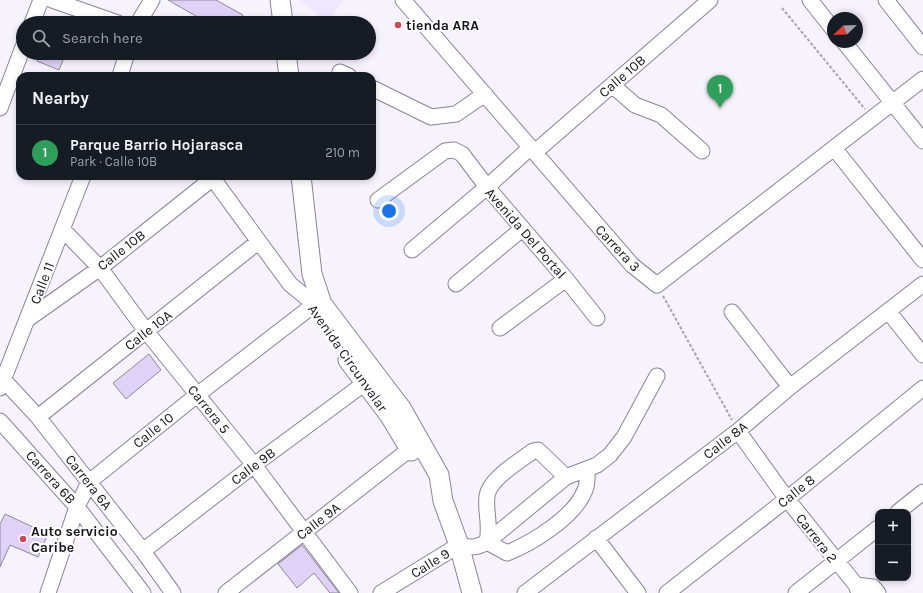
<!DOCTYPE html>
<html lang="en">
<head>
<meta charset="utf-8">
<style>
	:root { --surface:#171b24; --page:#20242c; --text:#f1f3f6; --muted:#9ea1a6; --line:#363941; --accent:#d44456 }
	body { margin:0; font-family:Karla,sans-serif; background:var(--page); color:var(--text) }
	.controls { position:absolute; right:12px; bottom:12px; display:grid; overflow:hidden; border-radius:8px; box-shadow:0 2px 6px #0003 }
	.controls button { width:36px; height:36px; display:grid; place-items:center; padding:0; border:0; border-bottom:1px solid var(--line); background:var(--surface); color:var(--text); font:20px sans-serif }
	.compass { position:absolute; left:827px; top:12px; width:36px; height:36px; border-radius:50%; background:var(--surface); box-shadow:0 2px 6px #0003; rotate:247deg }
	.you { position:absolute; left:389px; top:211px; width:14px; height:14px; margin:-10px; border:3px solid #fff; border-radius:50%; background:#1a73e8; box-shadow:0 0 0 6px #1a73e833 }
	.badge { display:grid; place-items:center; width:26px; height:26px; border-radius:50%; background:var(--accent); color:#fff; font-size:13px; font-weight:700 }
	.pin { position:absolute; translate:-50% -33px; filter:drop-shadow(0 1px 2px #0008) }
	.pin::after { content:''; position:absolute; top:21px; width:14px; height:12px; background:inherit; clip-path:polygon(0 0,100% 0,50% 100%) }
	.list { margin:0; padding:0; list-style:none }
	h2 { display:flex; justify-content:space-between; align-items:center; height:52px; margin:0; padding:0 16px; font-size:17px }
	h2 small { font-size:13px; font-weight:400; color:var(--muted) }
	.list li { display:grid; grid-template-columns:26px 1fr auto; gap:12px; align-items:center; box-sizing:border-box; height:56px; padding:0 16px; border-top:1px solid var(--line) }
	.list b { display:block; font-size:15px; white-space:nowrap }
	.list p { margin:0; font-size:13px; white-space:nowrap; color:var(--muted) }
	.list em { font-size:13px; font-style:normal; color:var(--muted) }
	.icon { flex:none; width:22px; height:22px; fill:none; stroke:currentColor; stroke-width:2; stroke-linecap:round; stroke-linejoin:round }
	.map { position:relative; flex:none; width:923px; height:593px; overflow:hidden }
	.search { position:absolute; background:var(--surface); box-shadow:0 2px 6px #0003; left:16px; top:16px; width:360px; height:44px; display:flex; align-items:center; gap:10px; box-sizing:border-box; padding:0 14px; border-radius:22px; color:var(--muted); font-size:15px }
	.panel { position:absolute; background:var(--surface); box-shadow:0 2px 6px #0003; left:16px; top:72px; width:360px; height:108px; border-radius:12px }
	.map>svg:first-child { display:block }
	.built { fill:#efe7ff }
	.building { fill:#e0d2f7; stroke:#8f879c }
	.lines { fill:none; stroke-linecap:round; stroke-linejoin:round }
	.minor-casing { stroke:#8a8297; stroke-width:17 }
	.major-casing { stroke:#8a8297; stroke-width:21 }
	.path { stroke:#a6a3ac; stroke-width:2; stroke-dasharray:3 2; stroke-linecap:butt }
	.minor { stroke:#fff; stroke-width:15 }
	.major { stroke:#fff; stroke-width:19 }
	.poi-dot { fill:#d44456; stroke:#fff; stroke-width:1.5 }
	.labels { text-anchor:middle; stroke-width:4; stroke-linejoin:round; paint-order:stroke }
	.poi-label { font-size:14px; font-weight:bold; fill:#16131b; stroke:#fff; text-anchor:start }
	.street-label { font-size:14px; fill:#16131b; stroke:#fff }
</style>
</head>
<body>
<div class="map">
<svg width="923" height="593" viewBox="0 0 923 593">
	<rect width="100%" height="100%" fill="#f7f3fd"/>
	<path class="built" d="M299 0H344L327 22Z"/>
	<path class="building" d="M168 0H216L243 15 238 23H208Z
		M40 53H66L59 70 37 61Z
		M149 354 161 370 126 399 113 383Z
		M5 514 48 534 38 557 10 545 0 567V524Z
		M302 545 339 593H330L314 573 297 588 278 564Z"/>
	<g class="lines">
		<defs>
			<path id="minor" d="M52 0 118 23
				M403 0 632 265 657 285 923 79
				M810 0 833 29
				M886 0 923 47
				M32 23 41 0
				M138 23 152 0
				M844 42 923 141
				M340 72 349 76
				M120 76 127 53
				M612 85 635 105 661 115 702 151
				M372 88 431 117 456 114 485 94
				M0 108 23 47
				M834 148 923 260
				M535 152 710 0
				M211 176 290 284 308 299
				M378 200 445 151 454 150 462 154 487 187 566 279 597 318
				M63 230 100 268 146 331 254 465 350 593
				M412 250 487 187 531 147
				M456 284 522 229
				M888 311 923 355
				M732 312 790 387
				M28 319 100 268 213 178
				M500 328 566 279
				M0 376 38 417 143 551 173 593
				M0 388 83 176
				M38 417 258 242
				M0 421 77 507 143 593
				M738 431 787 499 856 585 859 593
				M566 477 538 450 533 451C520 461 489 479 487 496 485 512 491 524 487 542L507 553C532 543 575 517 585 490 588 484 587 475 587 469
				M898 512 923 492
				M596 538 638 593
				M143 551 254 465 365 383
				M856 585 873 587 878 593
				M48 593 77 507 89 482 197 395 311 307
				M226 593 410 449
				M381 593 459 545C470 548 477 548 487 542L566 477 597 465 610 455 624 437 657 376
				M525 593 738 431 790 387 923 284
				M667 593 787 499 923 388
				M796 593 878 528"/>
			<path id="major" d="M280 0 283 23
				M286 53 289 76
				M301 176 312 274 322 304 401 408 439 475 443 501 459 545 472 593
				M348 360 390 416 411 451"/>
		</defs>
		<use href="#minor" class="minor-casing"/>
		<use href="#major" class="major-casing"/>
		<path class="path" d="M782 8 865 109
			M663 296 732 420"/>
		<use href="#minor" class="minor"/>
		<use href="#major" class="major"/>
	</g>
	<g class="poi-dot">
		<circle cx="398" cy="25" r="4"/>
		<circle cx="23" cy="539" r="4"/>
	</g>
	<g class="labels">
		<g class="poi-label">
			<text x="406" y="30">tienda ARA</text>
			<text x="31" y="536">Auto servicio<tspan x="31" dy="16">Caribe</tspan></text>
		</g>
		<g class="street-label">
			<text transform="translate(622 76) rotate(-41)" y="5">Calle 10B</text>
			<text transform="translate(526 233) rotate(49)" y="5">Avenida Del Portal</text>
			<text transform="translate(618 248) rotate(47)" y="5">Carrera 3</text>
			<text transform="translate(121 250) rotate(-38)" y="5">Calle 10B</text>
			<text transform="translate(42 283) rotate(-69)" y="5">Calle 11</text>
			<text transform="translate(148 330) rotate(-38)" y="5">Calle 10A</text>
			<text transform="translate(348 358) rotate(55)" y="5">Avenida Circunvalar</text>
			<text transform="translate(209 409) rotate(51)" y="5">Carrera 5</text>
			<text transform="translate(153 430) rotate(-39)" y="5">Calle 10</text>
			<text transform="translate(725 440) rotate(-38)" y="5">Calle 8A</text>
			<text transform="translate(253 466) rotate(-37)" y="5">Calle 9B</text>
			<text transform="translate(51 477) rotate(48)" y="5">Carrera 6B</text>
			<text transform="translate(89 482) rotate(52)" y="5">Carrera 6A</text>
			<text transform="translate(796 491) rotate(-39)" y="5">Calle 8</text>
			<text transform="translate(318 521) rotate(-38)" y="5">Calle 9A</text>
			<text transform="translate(817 538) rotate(52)" y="5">Carrera 2</text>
			<text transform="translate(430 563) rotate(-32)" y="5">Calle 9</text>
		</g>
	</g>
</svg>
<div class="controls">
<button>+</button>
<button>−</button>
</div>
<svg class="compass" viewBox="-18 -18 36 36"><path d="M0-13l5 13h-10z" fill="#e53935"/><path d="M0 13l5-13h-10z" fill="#9ea1a6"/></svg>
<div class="you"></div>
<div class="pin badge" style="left:720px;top:108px;background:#2e9e5b">1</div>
<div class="search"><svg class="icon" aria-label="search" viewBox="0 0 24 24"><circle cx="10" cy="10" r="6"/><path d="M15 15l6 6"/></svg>Search here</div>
<section class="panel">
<h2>Nearby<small></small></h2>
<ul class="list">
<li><span class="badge" style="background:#2e9e5b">1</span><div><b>Parque Barrio Hojarasca</b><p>Park · Calle 10B</p></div><em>210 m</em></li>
</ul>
</section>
</div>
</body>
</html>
